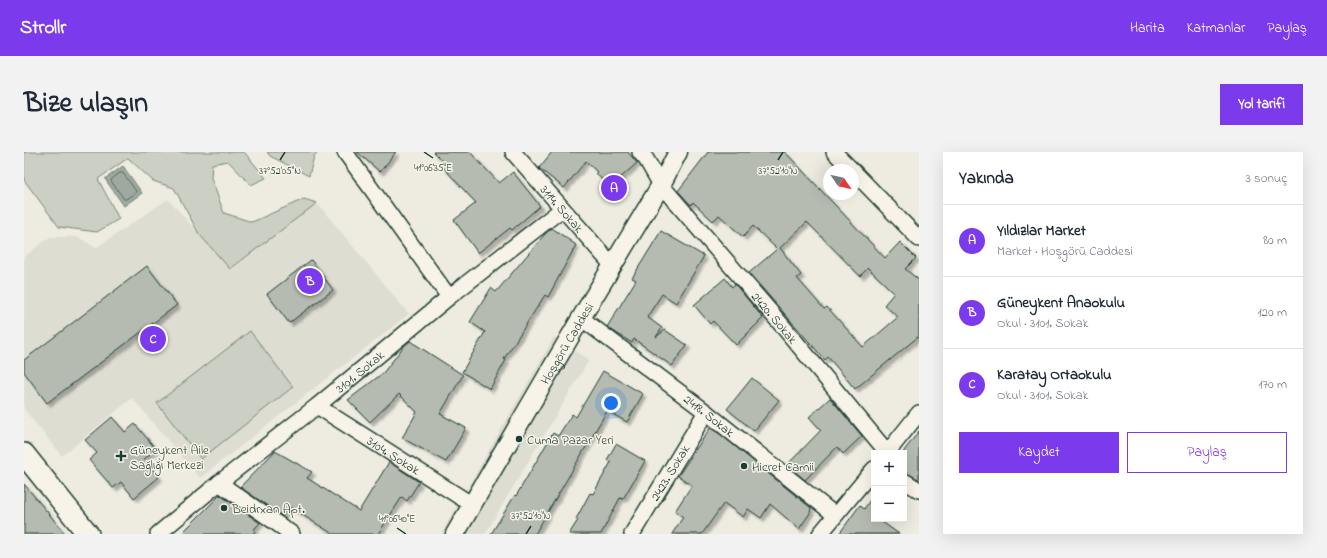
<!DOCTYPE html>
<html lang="tr">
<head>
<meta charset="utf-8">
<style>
	:root { --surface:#fff; --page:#f2f2f3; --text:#1f2937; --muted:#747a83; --line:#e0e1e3; --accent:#7c3aed }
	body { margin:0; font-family:"Indie Flower",sans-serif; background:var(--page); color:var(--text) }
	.controls { position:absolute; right:12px; bottom:12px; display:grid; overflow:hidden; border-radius:0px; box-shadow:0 4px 16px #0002 }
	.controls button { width:36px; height:36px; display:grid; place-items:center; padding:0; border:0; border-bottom:1px solid var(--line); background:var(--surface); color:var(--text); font:20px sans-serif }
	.compass { position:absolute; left:799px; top:12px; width:36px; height:36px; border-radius:50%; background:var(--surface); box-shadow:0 4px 16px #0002; rotate:124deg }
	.you { position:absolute; left:587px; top:251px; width:14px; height:14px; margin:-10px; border:3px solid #fff; border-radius:50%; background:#1a73e8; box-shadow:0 0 0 6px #1a73e833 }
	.badge { display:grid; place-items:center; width:26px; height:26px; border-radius:50%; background:var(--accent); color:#fff; font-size:13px; font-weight:700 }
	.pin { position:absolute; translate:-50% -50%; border:2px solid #fff; box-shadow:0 1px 4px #0006 }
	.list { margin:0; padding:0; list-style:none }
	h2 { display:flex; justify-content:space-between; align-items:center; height:52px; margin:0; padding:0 16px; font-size:17px }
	h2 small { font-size:13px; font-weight:400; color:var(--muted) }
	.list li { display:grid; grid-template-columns:26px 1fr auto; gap:12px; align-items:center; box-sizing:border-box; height:72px; padding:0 16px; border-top:1px solid var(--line) }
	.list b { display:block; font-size:15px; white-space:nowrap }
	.list p { margin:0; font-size:13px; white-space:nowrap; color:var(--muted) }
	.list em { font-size:13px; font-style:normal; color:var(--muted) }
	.actions { display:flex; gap:8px; padding:12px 16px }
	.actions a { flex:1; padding:9px 0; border:1px solid var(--accent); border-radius:0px; text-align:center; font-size:14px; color:var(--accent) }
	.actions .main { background:var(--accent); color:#fff }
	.map { position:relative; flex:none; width:895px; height:382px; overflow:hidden; border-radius:0px }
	header { display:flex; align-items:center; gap:24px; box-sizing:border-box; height:56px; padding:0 20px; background:var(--accent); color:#fff }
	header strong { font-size:19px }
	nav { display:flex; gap:22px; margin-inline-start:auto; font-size:14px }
	.intro { display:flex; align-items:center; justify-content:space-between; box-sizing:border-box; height:96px; padding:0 24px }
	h1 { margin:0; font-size:28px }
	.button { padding:10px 18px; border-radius:0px; background:var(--accent); color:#fff; font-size:14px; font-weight:700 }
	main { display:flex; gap:24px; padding:0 24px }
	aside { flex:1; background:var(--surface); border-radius:0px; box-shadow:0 4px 16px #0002 }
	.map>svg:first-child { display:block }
	.built { fill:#ddddd2 }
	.green { fill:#cccfc4; stroke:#76867c }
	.water { fill:#9fa99f; stroke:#6c7e74 }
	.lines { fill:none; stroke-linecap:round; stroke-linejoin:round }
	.shore { stroke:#52685f; stroke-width:1 }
	.building { fill:#b5bbb0; stroke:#1f3d34; fill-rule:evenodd; filter:url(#shadow) }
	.minor-casing { stroke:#1f3d34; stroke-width:18 }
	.tertiary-casing { stroke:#1f3d34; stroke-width:21 }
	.secondary-casing { stroke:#1f3d34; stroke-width:24 }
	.minor { stroke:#f7f3e8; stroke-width:15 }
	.tertiary { stroke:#f7f3e8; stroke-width:18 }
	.secondary { stroke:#f7f3e8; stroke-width:21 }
	.ticks { fill:none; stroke:#1f3d34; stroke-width:1.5 }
	.poi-dot { fill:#1f3d34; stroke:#f7f3e8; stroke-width:1.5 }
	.labels { text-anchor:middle; stroke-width:3; stroke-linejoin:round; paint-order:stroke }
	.street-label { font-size:13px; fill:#1f3d34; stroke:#f7f3e8 }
	.poi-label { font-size:13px; fill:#1f3d34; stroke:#f7f3e8; text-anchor:start }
	.ticks-label { font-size:10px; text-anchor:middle; fill:#1f3d34; stroke:#f7f3e8; stroke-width:3; stroke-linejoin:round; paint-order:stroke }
</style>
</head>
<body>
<header>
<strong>Strollr</strong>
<nav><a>Harita</a><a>Katmanlar</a><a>Paylaş</a></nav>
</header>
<div class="intro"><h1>Bize ulaşın</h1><a class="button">Yol tarifi</a></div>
<main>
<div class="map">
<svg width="895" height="382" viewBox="0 0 895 382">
	<defs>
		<filter id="shadow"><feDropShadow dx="3.5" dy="3.5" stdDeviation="1" flood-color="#0004"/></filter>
	</defs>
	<rect width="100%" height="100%" fill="#eeece1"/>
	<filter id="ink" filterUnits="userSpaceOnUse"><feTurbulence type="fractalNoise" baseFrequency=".025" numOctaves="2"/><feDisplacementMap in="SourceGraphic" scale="8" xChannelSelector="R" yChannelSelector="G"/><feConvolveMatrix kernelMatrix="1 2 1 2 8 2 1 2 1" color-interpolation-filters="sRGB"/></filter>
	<g filter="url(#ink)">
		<path class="built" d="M144 47 206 116 293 51 385 162 176 326 108 246 38 304 0 257V105L26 85H54L72 96Z
			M530 185 565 208 461 382H417Z"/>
		<path class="green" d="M0 0H220L242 26 227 33 204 9 188 12 187 26 200 61 228 70 280 47 293 51 206 117 175 82 150 36 129 29 104 6 74 27 95 67 73 80 35 75 0 28Z
			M243 0H294L290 4 285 24 246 4Z
			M226 179 269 235 177 307 133 251Z"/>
		<path class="water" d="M99 14 118 41 100 54 81 27Z"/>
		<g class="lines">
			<path class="shore" d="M96 21H99L112 39 111 41 102 47H100L87 29 88 27Z"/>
		</g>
		<path class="building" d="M333 0H372L356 20Z
			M409 0H446L475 31 489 20 516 54 488 78 486 76 454 101 430 68 452 51 417 13 420 11Z
			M528 0H604L613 11 585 36 572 21 573 20 562 9 540 36 515 16Z
			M684 0H761L861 106 876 90 892 106 881 117 895 128V184L831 237 804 205 801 208 725 121 753 97 729 74 719 85 695 63 689 69 669 50 667 53 654 39ZM783 70 836 124 844 116 870 141 860 153 874 165 839 195 803 155 800 157 773 126 777 123 756 96Z
			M528 76 552 93 524 145 521 143 480 207 482 208 466 237 438 220 461 180 446 170 467 136 472 140 521 82Z
			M637 79 680 104 652 151 638 142 623 165 638 176 632 185 641 178 663 193 648 214 610 187 608 191 583 175 612 128 608 126Z
			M287 108 309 138 265 171 243 142Z
			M123 114 153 153 23 251 0 220V208Z
			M701 126 708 135 711 132 739 166 712 193 689 169 686 172 670 153Z
			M386 189 439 223 416 262 442 276 422 310 378 286 393 260 375 242 346 270 324 248 359 221 380 194Z
			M579 219 619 242 603 270 583 259 511 382H467L491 343 492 344 529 281 534 284 548 262 552 265Z
			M728 226 755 248 730 279 703 257Z
			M806 246 838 284 819 302 813 295 781 328 763 313 797 278 785 265Z
			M88 265 101 280 111 272 132 297 120 307 135 325 110 346 97 330 89 336 65 308 73 301 61 288Z
			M686 276 696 282 787 356 786 361 775 377 746 352 737 366 724 357 719 365 700 351 678 382H648L659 365 651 359 668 333 654 324Z
			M895 279V326L894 327 880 320V299Z
			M592 292 621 309 599 347 596 346 577 382H545L554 368 552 367 566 341 569 342 587 310 583 308Z
			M251 299 288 320 283 326 335 359 365 310 395 330 383 349 378 345 354 382H309L264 354 258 364 216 335Z
			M0 332 25 362 41 382H0Z
			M850 342V367H854L875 382H815L836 353 840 357Z
			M196 343 236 371 231 376 230 382H157Z"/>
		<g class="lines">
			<defs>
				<g id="minor">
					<path d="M321 0 425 145"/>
					<path id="s1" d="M489 0 588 113"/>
					<path id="s2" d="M616 0 622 7 637 33 756 171 863 300"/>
					<path d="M810 0 828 18"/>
					<path d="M829 19 895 87"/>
					<path id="s3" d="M557 166 682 260 811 363"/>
					<path id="s4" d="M293 254 447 352"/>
					<path d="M863 301 895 261"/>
					<path d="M880 329 895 338"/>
					<path d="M195 331 268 382"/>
					<path id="s5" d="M134 382 195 331 293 254 425 145 538 57"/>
					<path id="s6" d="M608 382 682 260"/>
					<path d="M796 382 850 317"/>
				</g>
				<g id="tertiary">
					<path id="s7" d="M431 382 557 166 637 33 654 0"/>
				</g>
				<path id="secondary" d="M0 302 64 382"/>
			</defs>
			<use href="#minor" class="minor-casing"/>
			<use href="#tertiary" class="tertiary-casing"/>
			<use href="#secondary" class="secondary-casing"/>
			<use href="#minor" class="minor"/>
			<use href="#tertiary" class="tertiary"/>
			<use href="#secondary" class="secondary"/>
		</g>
	</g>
	<path class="ticks" d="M400 0 409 6M256 8 261 0M754 8 759 0M373 376 382 382M502 382 507 374"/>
	<g class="poi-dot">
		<circle cx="495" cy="287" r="4"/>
		<path d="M95 298h4v4h4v4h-4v4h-4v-4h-4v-4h4z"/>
		<circle cx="720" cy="314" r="4"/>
		<circle cx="200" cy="356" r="4"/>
	</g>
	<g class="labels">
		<g class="street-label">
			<text dy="5" stroke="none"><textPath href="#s1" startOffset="75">3114. Sokak</textPath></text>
			<text dy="5" stroke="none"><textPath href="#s2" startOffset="214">2420. Sokak</textPath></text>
			<text dy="5" stroke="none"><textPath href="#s7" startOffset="221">Hoşgörü Caddesi</textPath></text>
			<text dy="5" stroke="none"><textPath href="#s5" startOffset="259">3101. Sokak</textPath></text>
			<text dy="5" stroke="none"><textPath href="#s3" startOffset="161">2418. Sokak</textPath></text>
			<text dy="5" stroke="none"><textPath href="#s4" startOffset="91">3104. Sokak</textPath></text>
			<text dy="5" stroke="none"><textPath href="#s6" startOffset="72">2423. Sokak</textPath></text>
		</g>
		<g class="poi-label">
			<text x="503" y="292">Cuma Pazar Yeri</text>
			<text x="106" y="302">Güneykent Aile<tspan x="106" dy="15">Sağlığı Merkezi</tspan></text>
			<text x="728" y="319">Hicret Camii</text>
			<text x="208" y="361">Beidrxan Apt.</text>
		</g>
	</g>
	<g class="ticks-label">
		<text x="409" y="19">41°06'35"E</text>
		<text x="256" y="22">37°52'05"N</text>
		<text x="754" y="22">37°52'10"N</text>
		<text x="507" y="367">37°52'10"N</text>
		<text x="373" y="370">41°06'40"E</text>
	</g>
</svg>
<div class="controls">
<button>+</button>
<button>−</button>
</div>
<svg class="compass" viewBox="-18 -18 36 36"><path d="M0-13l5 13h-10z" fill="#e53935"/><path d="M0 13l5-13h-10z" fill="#747a83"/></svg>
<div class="you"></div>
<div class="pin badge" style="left:590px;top:36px">A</div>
<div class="pin badge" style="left:286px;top:129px">B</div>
<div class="pin badge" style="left:129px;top:187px">C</div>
</div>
<aside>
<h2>Yakında<small>3 sonuç</small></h2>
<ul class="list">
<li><span class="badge">A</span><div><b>Yıldızlar Market</b><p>Market · Hoşgörü Caddesi</p></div><em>80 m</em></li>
<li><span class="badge">B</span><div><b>Güneykent Anaokulu</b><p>Okul · 3101. Sokak</p></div><em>120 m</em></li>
<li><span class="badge">C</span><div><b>Karatay Ortaokulu</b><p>Okul · 3101. Sokak</p></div><em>170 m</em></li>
</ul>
<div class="actions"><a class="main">Kaydet</a><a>Paylaş</a></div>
</aside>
</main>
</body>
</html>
